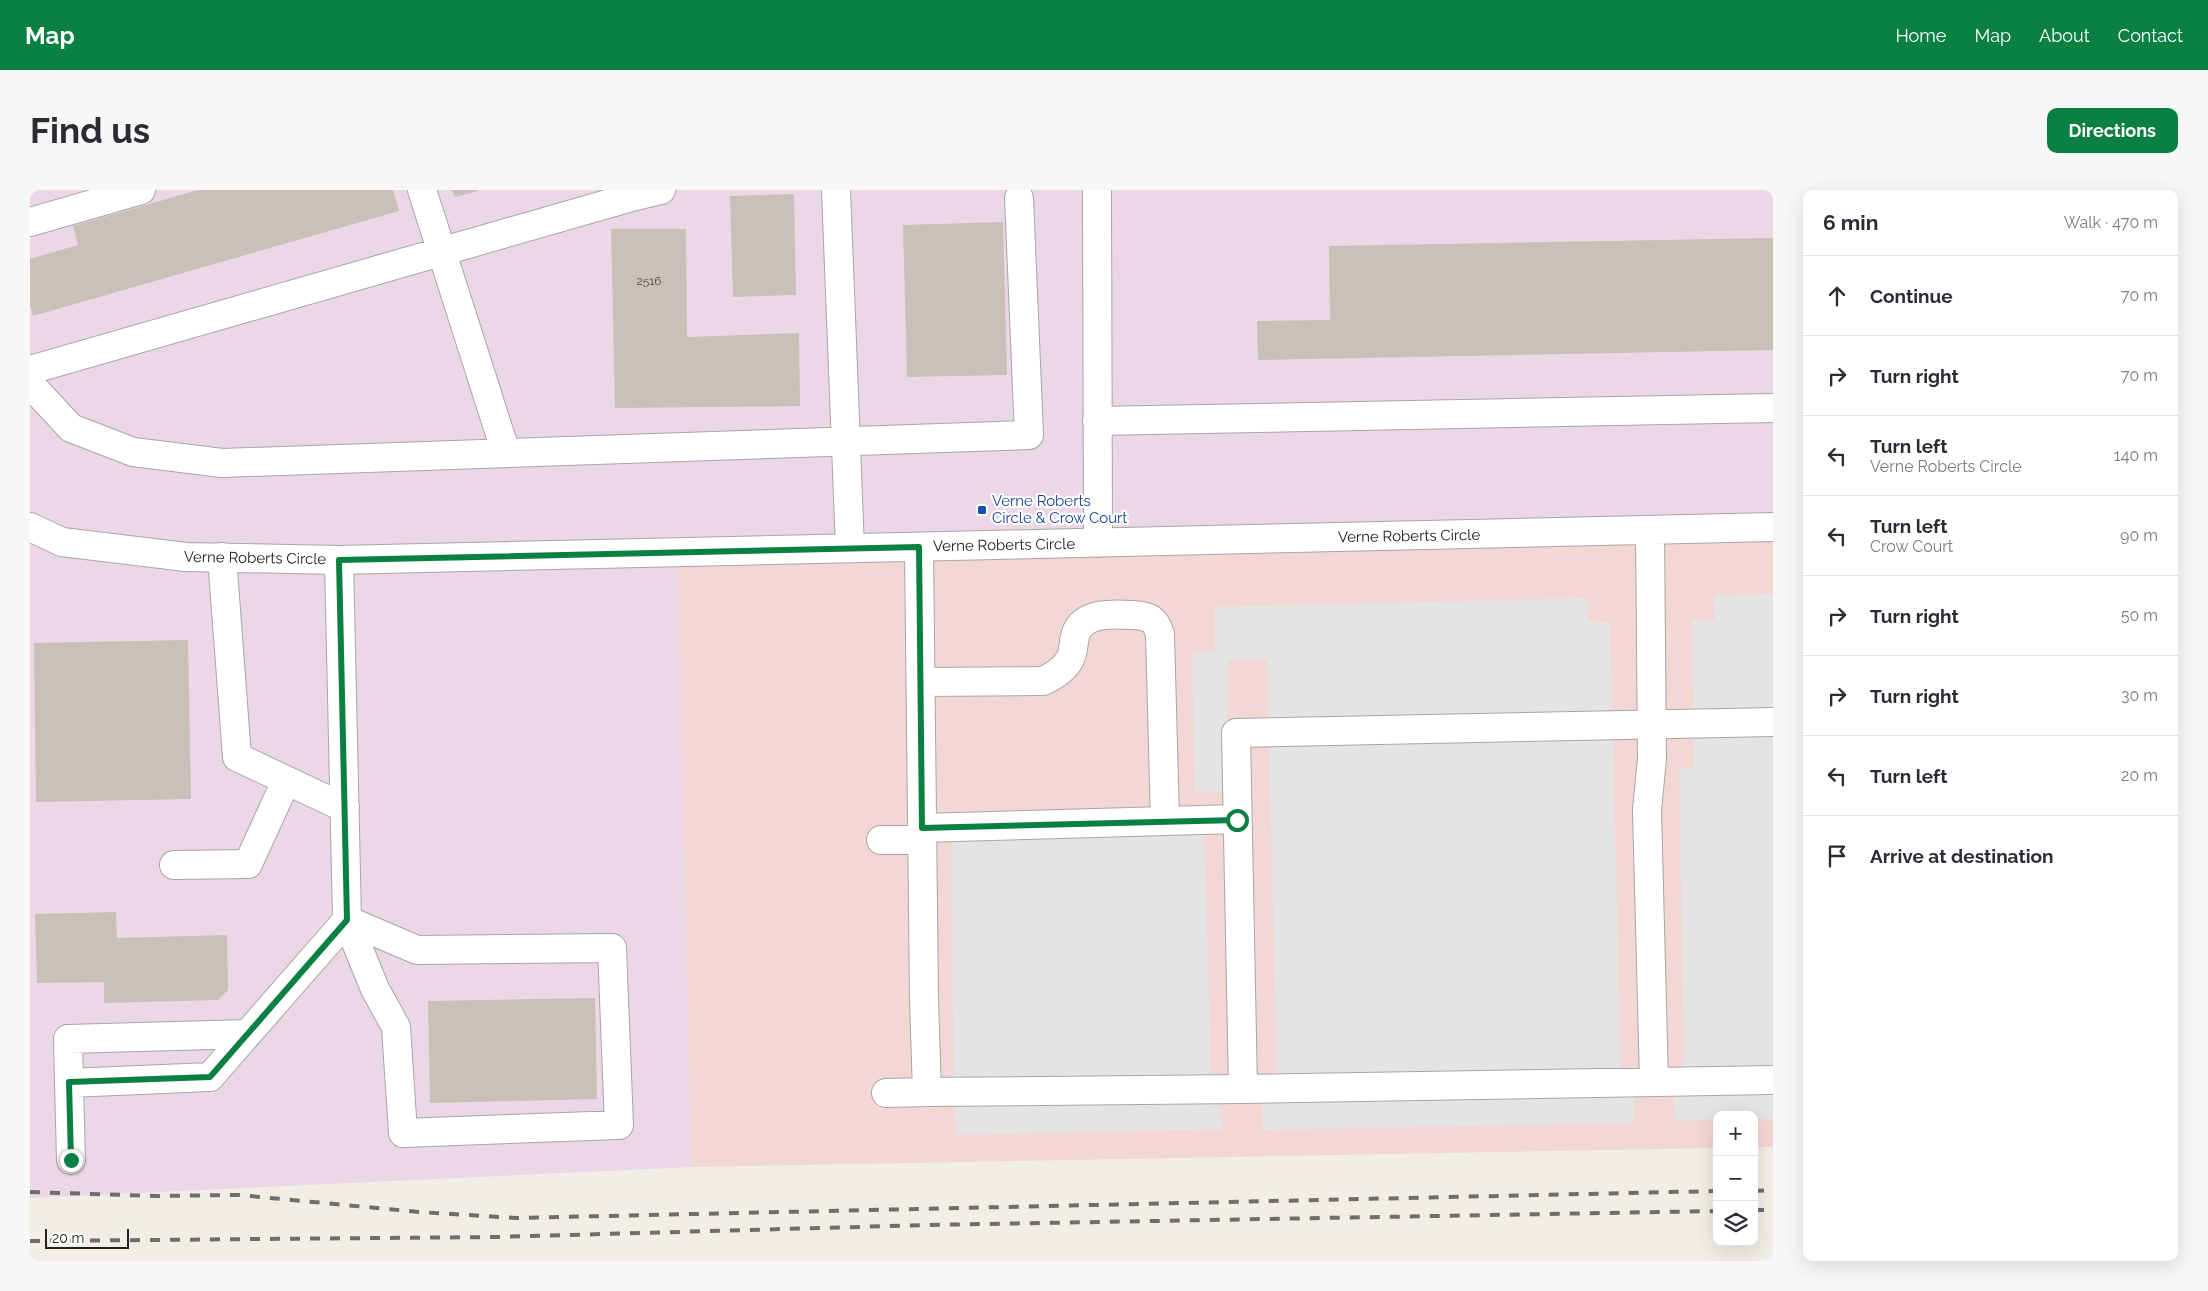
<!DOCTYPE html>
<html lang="en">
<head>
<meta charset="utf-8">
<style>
	:root { --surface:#fff; --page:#f7f7f7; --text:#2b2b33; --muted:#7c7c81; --line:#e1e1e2; --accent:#0b8043 }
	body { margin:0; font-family:Raleway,sans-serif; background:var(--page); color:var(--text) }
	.controls { position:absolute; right:15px; bottom:15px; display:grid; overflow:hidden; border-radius:10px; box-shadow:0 5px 20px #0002 }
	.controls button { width:45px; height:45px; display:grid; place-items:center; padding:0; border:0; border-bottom:1px solid var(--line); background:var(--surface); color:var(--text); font:25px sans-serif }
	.scale { position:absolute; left:15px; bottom:12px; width:84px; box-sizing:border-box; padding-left:5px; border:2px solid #202020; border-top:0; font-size:14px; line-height:18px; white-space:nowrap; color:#202020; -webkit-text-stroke:4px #fff; paint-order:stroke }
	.stop { position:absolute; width:15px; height:15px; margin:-11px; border:4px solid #0b8043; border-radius:50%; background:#fff }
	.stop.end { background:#0b8043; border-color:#fff; box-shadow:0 1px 5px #0008 }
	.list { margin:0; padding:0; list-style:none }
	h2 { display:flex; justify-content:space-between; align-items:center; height:65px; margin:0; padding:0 20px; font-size:21px }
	h2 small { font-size:16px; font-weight:400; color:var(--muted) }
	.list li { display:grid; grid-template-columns:32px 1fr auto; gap:15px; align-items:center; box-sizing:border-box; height:80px; padding:0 20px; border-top:1px solid var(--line) }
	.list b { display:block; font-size:19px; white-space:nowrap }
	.list p { margin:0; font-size:16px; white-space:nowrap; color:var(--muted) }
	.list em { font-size:16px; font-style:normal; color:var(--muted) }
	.icon { flex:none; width:28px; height:28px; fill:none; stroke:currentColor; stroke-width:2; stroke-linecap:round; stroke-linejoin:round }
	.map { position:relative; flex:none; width:1743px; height:1071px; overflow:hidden; border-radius:10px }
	header { display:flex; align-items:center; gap:30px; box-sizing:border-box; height:70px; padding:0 25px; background:var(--accent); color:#fff }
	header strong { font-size:24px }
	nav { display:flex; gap:28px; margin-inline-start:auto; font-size:18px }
	.intro { display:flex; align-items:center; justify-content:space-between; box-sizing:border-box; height:120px; padding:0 30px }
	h1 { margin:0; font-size:35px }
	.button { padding:12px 22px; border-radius:10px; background:var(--accent); color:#fff; font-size:18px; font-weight:700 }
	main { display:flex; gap:30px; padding:0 30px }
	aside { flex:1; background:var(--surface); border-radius:10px; box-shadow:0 5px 20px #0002 }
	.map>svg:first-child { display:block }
	.commercial { fill:#f3d7d4 }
	.industrial { fill:#ebd7e6 }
	.parking { fill:#e4e4e4 }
	.building { fill:#c9c1b8 }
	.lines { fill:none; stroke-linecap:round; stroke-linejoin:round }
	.minor-casing { stroke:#a7a7a7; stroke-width:30 }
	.minor { stroke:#fff; stroke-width:28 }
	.rail { stroke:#6e6e6e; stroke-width:4; stroke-dasharray:10 10; stroke-linecap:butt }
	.route { stroke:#0b8043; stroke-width:6 }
	.transit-dot { fill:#1a4fb4; stroke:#fff; stroke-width:2 }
	.labels { text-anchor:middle; stroke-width:4.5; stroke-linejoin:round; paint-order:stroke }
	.number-label { font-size:12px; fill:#4a4846 }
	.transit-label { font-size:15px; fill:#164399; stroke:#fff; text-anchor:start }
	.street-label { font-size:15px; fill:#202020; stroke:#fff }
</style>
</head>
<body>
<header>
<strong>Map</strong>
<nav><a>Home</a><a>Map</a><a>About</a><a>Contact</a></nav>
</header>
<div class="intro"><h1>Find us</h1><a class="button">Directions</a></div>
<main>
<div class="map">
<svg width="1743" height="1071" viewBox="0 0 1743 1071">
	<rect width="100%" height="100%" fill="#f1eee6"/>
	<path class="commercial" d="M1743 337V957H1724V925H1687V958L662 977 647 362Z"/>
	<path class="industrial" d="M0 0H1743V337L647 362 662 977 0 1008Z"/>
	<path class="parking" d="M1743 404V929H1724V925H1687V930L1646 931 1644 910 1654 873 1649 579 1664 578 1662 430H1685L1684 405Z
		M1558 408V431L1580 432 1591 879 1604 905 1605 933 1233 940 1232 916 1247 883 1237 469 1198 470 1196 601 1165 602 1162 462H1185V417Z
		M1174 640 1181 882 1194 939 927 945 924 922 921 647Z"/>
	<path class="building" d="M168 0H363L369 21 3 126 0 115V69L48 55 43 36Z
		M422 0H448V1L425 7Z
		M764 4 766 105 703 107 700 6Z
		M973 32 977 185 877 187 873 35Z
		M581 39H656L657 147 769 143 770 216 585 218Z
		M1743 48V160L1228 170 1227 131 1300 130 1299 56Z
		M158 450 161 609 6 612 4 453Z
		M86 722 87 748 197 745 198 800 188 810 74 813V792L7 793 5 724Z
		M565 808 567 909 400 913 398 811Z"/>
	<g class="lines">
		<defs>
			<path id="minor" d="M392 0 476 263
				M806 0 820 358
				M1067 0 1068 353
				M0 32 111 0
				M0 180 598 8 631 0
				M0 194 41 238 103 262 192 273 999 245 989 8
				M1067 231 1743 218
				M0 337 32 352 156 367 309 370 1743 337
				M1620 340 1622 569 1617 620 1624 892
				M889 357 894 810 897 902 1213 899 1743 890
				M192 367 207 567 315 618
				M891 492 1013 491C1024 486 1034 480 1040 469 1044 462 1043 451 1046 443 1054 422 1084 424 1102 425 1119 426 1125 428 1130 444L1135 631
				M892 638 1207 629
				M851 650H892
				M144 675 218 674 256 591
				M317 730 387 760 582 758 589 935 373 943 366 837 345 799Z
				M39 893 38 849 217 844
				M1213 899 1206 543 1743 532
				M856 903 897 902
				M41 970 39 893 180 887 317 730 309 370"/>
		</defs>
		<use href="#minor" class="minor-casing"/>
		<use href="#minor" class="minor"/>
		<path class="rail" d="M1724 1001 1743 1000
			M0 1002 127 1006 209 1005 389 1022 486 1028 1687 1001
			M1724 1020H1743
			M0 1051 466 1047 898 1035 1687 1021"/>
	</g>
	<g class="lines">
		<path class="route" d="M41 970 39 892 180 887 317 730 309 370 889 357 892 638 1207 630"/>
	</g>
	<rect class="transit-dot" x="947" y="315" width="10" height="10" rx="2.5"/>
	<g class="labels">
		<g class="number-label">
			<text x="619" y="95">2516</text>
		</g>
		<g class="transit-label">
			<text x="962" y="316">Verne Roberts<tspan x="962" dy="17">Circle &amp; Crow Court</tspan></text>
		</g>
		<g class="street-label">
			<text transform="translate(1379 346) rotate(-1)" y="5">Verne Roberts Circle</text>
			<text transform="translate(974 355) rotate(-1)" y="5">Verne Roberts Circle</text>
			<text transform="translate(225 368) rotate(1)" y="5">Verne Roberts Circle</text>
		</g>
	</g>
</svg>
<div class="controls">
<button>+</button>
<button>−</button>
<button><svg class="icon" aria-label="layers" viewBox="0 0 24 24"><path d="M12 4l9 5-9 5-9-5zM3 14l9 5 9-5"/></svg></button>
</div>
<div class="scale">20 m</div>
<div class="stop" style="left:1207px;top:630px"></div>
<div class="stop end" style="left:41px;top:970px"></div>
</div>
<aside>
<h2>6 min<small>Walk · 470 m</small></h2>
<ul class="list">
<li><svg class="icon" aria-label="ahead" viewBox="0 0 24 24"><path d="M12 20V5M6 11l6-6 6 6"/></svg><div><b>Continue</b></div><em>70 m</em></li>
<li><svg class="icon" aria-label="right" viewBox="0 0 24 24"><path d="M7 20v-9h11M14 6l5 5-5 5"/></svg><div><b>Turn right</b></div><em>70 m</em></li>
<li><svg class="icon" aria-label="left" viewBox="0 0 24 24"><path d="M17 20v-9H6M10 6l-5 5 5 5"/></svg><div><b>Turn left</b><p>Verne Roberts Circle</p></div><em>140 m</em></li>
<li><svg class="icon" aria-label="left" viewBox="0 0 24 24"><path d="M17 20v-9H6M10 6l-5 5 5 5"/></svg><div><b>Turn left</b><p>Crow Court</p></div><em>90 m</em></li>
<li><svg class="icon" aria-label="right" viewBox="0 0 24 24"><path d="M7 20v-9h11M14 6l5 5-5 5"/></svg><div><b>Turn right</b></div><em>50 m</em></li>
<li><svg class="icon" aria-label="right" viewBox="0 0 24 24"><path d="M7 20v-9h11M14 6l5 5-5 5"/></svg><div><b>Turn right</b></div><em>30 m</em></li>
<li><svg class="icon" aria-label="left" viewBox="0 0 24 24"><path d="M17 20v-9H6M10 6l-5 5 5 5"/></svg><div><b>Turn left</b></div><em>20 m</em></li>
<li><svg class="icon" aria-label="arrive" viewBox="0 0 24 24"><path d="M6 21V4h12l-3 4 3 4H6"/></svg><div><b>Arrive at destination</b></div></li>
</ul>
</aside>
</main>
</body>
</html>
